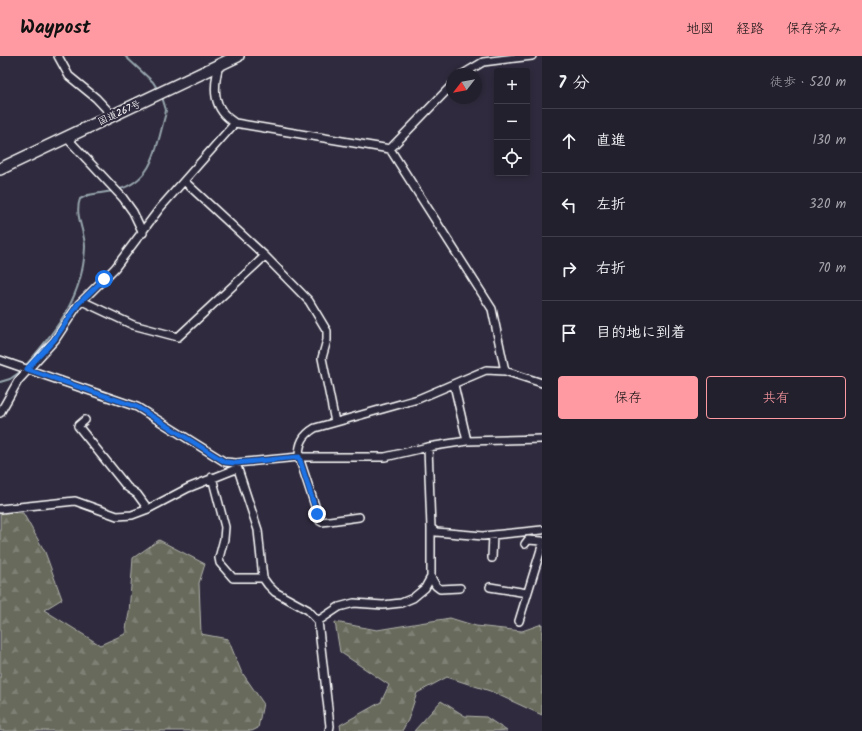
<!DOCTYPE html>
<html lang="ja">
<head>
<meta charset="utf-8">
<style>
	:root { --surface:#23202e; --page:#2b2836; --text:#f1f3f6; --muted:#a3a3aa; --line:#403e4a; --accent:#ff9aa2 }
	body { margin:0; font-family:Kalam,"Klee One",sans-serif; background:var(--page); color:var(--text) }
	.controls { position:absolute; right:12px; top:12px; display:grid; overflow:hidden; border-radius:4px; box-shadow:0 2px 6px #0003 }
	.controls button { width:36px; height:36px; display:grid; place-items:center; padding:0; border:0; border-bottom:1px solid var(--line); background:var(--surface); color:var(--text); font:20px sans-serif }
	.compass { position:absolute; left:446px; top:12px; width:36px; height:36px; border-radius:50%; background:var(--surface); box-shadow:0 2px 6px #0003; rotate:239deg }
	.stop { position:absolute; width:12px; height:12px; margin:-9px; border:3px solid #1a73e8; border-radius:50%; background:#fff }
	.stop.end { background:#1a73e8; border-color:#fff; box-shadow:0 1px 4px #0008 }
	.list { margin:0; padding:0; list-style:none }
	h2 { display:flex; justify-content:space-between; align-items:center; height:52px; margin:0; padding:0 16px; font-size:17px }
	h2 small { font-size:13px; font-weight:400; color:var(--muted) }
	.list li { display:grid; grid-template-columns:26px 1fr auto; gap:12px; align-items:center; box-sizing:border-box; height:64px; padding:0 16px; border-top:1px solid var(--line) }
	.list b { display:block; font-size:15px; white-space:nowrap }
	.list em { font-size:13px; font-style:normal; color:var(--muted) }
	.actions { display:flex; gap:8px; padding:12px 16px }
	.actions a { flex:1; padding:9px 0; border:1px solid var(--accent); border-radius:4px; text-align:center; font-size:14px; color:var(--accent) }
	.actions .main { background:var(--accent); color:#111 }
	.icon { flex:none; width:22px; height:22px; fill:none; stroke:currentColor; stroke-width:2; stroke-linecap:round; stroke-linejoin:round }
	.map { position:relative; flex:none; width:542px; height:675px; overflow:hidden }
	header { display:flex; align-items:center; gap:24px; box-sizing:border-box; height:56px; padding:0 20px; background:var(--accent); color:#111 }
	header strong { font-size:19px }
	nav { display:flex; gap:22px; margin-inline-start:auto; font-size:14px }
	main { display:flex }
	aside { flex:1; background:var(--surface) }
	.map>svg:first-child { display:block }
	.forest { fill:url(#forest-firs); stroke:#b3b4ad }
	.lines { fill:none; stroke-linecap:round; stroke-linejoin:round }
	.stream { stroke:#96a5ad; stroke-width:2 }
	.minor-casing { stroke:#fff; stroke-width:10 }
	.highway-casing { stroke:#fff; stroke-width:14 }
	.minor { stroke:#2f2a3d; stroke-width:7 }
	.highway { stroke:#2f2a3d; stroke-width:11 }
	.route { stroke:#1a73e8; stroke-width:5 }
	.labels { text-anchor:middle; stroke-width:4; stroke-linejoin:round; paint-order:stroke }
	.street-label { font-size:10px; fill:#fff; stroke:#2f2a3d }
</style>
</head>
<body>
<header>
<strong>Waypost</strong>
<nav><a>地図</a><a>経路</a><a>保存済み</a></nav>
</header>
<main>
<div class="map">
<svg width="542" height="675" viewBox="0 0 542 675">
	<defs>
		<pattern id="forest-firs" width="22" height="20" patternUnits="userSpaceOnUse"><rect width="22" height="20" fill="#676a5b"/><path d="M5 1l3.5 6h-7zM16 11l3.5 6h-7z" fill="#7e8074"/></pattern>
	</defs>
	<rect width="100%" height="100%" fill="#2f2a3d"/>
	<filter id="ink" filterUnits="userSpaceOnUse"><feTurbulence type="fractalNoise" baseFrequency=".025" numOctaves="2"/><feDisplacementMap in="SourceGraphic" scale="8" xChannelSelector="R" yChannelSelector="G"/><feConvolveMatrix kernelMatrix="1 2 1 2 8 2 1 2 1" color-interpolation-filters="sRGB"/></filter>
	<g filter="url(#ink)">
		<path class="forest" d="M0 455 23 457 45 496 62 543 44 554 100 589 125 578 129 557 133 502 159 484 205 508 199 527 201 578 228 583 241 615 263 647 258 672 252 675H0Z
			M450 562 476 570 522 575 542 568V659L490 635 447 621 417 637 408 664 402 675H341L340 669 381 646 389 629 340 596 335 566 377 574Z
			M441 645 465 660 486 661 507 675H414Z"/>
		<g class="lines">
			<path class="stream" d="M125 0 153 26 158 34
				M117 134C154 124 156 92 165 60L166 54 162 41
				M27 308C58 272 83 240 85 191 85 175 74 159 80 143L88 139 113 135
				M0 326 10 323 20 316"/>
			<defs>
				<path id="minor" d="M58 0 69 20 96 42 112 59
					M219 9C213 32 212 53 235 67L390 93 492 253 505 315 486 314 418 343 315 372C303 379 299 387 299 401L320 465 322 466 359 461
					M463 18 483 6 532 0
					M66 81 123 142 133 156 143 177
					M390 93 452 29
					M265 200 309 245 327 275V284L322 302 335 366
					M82 245 133 269 178 281 265 200 184 125
					M0 304 137 351 225 406 236 407 299 401H385L428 391 467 385 542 383
					M505 315 542 327
					M454 329 467 385
					M0 357 18 325 55 284 78 249 115 212 160 152 235 67
					M85 364 78 370 127 431 137 438 148 453
					M428 391 431 472 436 476 483 480 542 474
					M236 407 258 474 263 522 268 529 275 536 308 554 318 565 330 670 329 675
					M212 421 225 471 224 483 219 502 220 507 233 522H263
					M0 453 75 445 117 460 132 459 148 453 188 432 236 413
					M525 488 528 484 542 485
					M492 502 493 479
					M431 521 436 530 440 533 460 532
					M490 531 527 537
					M318 565 339 551 354 547 383 549 401 547 413 542 425 532 431 521V472
					M519 565 542 490"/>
				<path id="highway" d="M0 113 238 0"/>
			</defs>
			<use href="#minor" class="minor-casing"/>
			<use href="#highway" class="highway-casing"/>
			<use href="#minor" class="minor"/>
			<use href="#highway" class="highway"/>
		</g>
	</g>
	<g class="lines" filter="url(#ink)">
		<path class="route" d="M104 223 78 248 54 284 27 313 137 351 225 406 236 407 299 401 317 458"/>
	</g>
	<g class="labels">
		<g class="street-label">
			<text transform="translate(119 56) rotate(-25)" y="4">国道267号</text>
		</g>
	</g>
</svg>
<div class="controls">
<button>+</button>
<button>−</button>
<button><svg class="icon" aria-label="locate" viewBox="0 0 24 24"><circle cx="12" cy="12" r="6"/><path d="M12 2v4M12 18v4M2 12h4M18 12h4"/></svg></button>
</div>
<svg class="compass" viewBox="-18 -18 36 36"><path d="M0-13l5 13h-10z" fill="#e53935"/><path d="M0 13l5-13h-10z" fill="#a3a3aa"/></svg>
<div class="stop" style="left:104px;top:223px"></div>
<div class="stop end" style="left:317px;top:458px"></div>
</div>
<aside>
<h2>7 分<small>徒歩 · 520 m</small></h2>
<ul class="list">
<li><svg class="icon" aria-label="ahead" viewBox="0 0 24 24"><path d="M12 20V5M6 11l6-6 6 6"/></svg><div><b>直進</b></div><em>130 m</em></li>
<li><svg class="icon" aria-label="left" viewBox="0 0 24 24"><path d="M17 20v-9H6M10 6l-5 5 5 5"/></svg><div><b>左折</b></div><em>320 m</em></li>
<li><svg class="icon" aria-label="right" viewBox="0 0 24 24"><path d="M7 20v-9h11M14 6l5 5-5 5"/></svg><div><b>右折</b></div><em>70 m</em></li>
<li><svg class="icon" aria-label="arrive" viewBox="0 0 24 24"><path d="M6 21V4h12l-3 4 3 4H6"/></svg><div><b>目的地に到着</b></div></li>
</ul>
<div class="actions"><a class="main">保存</a><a>共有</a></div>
</aside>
</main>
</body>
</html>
